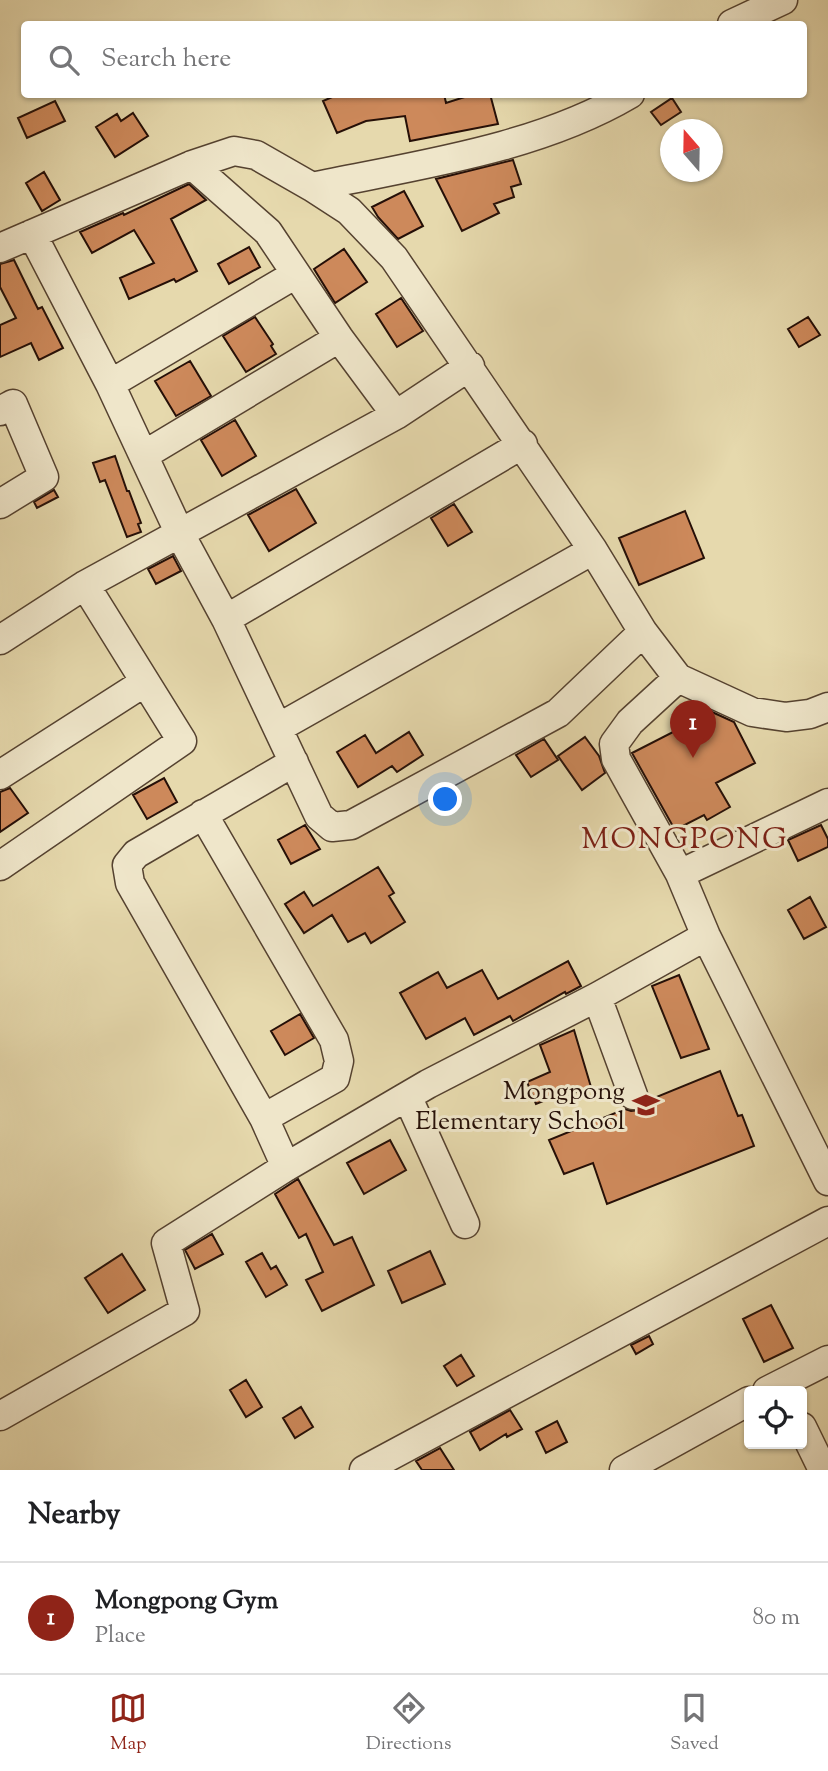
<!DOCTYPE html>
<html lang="en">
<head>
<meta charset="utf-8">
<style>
	:root { --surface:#fff; --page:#f2f2f2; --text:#202124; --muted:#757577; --line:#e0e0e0; --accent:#8f2418 }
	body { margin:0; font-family:"Sorts Mill Goudy",serif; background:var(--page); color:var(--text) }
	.controls { position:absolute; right:21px; bottom:21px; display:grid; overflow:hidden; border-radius:7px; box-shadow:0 2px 5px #0004 }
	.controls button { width:63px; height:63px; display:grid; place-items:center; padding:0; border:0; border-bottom:2px solid var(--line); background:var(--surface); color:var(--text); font:35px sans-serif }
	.compass { position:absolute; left:660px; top:119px; width:63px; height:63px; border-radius:50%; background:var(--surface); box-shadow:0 2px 5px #0004; rotate:340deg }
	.you { position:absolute; left:446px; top:800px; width:24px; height:24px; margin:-18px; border:5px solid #fff; border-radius:50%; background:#1a73e8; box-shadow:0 0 0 10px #1a73e833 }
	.badge { display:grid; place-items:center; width:46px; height:46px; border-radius:50%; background:var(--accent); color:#fff; font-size:23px; font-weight:700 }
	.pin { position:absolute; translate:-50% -58px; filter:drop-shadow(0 2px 4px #0008) }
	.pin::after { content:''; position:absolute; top:37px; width:24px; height:21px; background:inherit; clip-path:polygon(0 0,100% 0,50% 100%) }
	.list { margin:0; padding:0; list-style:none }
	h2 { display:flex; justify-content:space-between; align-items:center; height:91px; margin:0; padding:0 28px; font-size:30px }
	h2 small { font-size:23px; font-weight:400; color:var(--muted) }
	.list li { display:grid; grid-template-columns:46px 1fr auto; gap:21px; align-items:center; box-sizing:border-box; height:112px; padding:0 28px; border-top:2px solid var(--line) }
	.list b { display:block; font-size:26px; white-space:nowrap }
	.list p { margin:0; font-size:23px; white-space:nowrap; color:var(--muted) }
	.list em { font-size:23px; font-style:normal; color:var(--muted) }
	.icon { flex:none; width:38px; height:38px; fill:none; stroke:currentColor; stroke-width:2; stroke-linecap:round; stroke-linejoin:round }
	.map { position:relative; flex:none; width:828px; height:1470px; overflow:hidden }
	.search { position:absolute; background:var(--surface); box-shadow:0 2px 5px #0004; left:21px; right:21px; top:21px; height:77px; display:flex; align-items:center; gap:18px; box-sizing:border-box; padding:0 24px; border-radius:7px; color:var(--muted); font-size:26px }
	.sheet { height:203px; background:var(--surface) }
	nav { display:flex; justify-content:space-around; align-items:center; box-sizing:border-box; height:98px; border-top:2px solid var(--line); background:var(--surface); font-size:19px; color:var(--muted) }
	nav a { display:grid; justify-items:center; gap:4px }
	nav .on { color:var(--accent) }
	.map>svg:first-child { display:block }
	.building { fill:#cd895b; stroke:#250f07; stroke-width:2 }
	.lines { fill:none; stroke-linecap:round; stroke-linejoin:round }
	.minor-casing { stroke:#554230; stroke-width:31 }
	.minor { stroke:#efe6ca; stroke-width:28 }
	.labels { text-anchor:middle; stroke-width:6; stroke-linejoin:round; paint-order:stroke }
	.poi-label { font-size:26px; fill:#250f07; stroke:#efe6ca; text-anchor:end }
	.quarter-label { font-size:30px; letter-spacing:2px; fill:#7a1f14; stroke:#efe6ca }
</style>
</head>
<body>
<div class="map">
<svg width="828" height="1470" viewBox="0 0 828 1470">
	<rect width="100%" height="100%" fill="#e6d9ad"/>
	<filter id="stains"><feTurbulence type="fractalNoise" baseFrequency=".00286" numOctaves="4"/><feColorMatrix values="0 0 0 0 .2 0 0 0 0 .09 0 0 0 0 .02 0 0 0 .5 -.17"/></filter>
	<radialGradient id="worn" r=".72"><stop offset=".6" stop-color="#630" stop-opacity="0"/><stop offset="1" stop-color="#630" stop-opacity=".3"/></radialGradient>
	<path class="building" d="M339 94H444L446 103 474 94H490L498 124 410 141 405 116 366 121 337 133 323 101Z
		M672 98 681 112 661 125 651 112Z
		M55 101 65 121 27 138 18 118Z
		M133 113 148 136 115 157 96 127 117 114 121 121Z
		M513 160 521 184 511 187 514 197 494 204 499 213 462 231 436 179Z
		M44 172 60 200 42 211 26 183Z
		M189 184 206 200 171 219 197 271 176 282 174 279 129 299 120 278 154 263 134 230 92 253 80 232 123 213 124 215Z
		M404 191 423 226 398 239 378 217 372 207Z
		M249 247 260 267 229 284 218 264Z
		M344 249 367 282 335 303 314 269Z
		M14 260 38 309 42 307 63 348 39 360 31 343 0 357V325L16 318 0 287V264Z
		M401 298 423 331 397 347 376 314Z
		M255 317 273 344 271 346 276 354 246 372 223 336Z
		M808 317 820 335 799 347 788 329Z
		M190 361 211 396 176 416 155 381Z
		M235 420 256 456 222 476 201 440Z
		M115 456 127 491H129L141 523 138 524 141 532 127 537 105 480 100 482 93 463Z
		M296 489 316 523 269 551 248 515Z
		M54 490 58 497 37 508 34 502Z
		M454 504 472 532 448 546 431 518Z
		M685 511 704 558 639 585 619 538Z
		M173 556 181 571 156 584 148 569Z
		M712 712 734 722 755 763 716 783 730 807 707 820 704 815 675 830 632 753Z
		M409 732 423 755 397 772 392 766 358 787 337 752 365 735 376 753Z
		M585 737 599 756 605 773 582 790 558 756Z
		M544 739 558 760 531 777 516 755Z
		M164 778 177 802 147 819 133 795Z
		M10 788 28 813 0 832V792Z
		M305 825 320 849 291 864 278 840Z
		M821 825 828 839V847L798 861 788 840Z
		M378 867 394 893 389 896 405 922 371 943 365 933 348 942 332 915 304 933 285 904 304 892 313 906Z
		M810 897 826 927 804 939 788 910Z
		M568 961 581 986 566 994 565 992 513 1021 510 1016 474 1035 465 1018 426 1039 400 993 438 972 447 988 482 970 498 999Z
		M679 975 709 1049 681 1058 652 986Z
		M300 1014 314 1038 285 1055 271 1031Z
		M574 1030 591 1087 559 1098 558 1095 536 1104 527 1082 550 1072 540 1045Z
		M720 1071 738 1116 742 1115 754 1146 607 1204 593 1163 564 1174 549 1140 625 1109 631 1111 639 1110 649 1100Z
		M390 1140 406 1170 364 1194 347 1163Z
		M298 1179 334 1245 352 1237 374 1285 322 1311 306 1280 323 1272 306 1234 299 1238 275 1194Z
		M212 1234 223 1254 195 1269 185 1250Z
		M430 1251 445 1284 402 1303 388 1271Z
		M262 1253 271 1269 276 1266 287 1285 266 1297 246 1262Z
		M122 1254 145 1290 108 1313 85 1278Z
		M771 1305 793 1348 764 1362 743 1319Z
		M649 1336 653 1344 636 1354 631 1345Z
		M461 1355 474 1376 457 1386 444 1366Z
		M246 1380 262 1407 246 1417 230 1390Z
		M301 1407 313 1427 295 1438 283 1418Z
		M510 1410 522 1429 507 1437 506 1434 480 1450 470 1432Z
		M557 1421 567 1442 546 1453 536 1432Z
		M440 1448 454 1470H422L416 1461Z"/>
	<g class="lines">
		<defs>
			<path id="minor" d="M732 24 783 0
				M192 165 268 232 339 338 396 415
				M312 187C417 165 537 149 630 94
				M32 234 110 384 180 534 226 619 319 816 332 827 351 825 558 713 643 632
				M0 248 192 165 234 151 256 155 312 187 349 211 394 258 593 550 643 632 678 678 752 712 786 717 810 714 828 707
				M110 384 296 274
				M0 411 13 404 44 477 0 504
				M144 455 339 338
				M226 619 523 444
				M0 640 85 585 396 415 470 366
				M678 678 630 722 614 744 616 759 680 874 706 936 828 1181
				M278 728 593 550
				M0 775 145 682
				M203 814 334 1040 339 1061 335 1078 264 1118
				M0 866 182 741 85 585
				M680 874 828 803
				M597 997 633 1095
				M408 1098 465 1224
				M286 1167 264 1118 130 883 127 865 136 854 294 762
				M767 1391 828 1360
				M0 1416 185 1311 166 1243 286 1167 428 1084 597 997 706 936
				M802 1427 823 1470
				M364 1470 828 1221
				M624 1470 749 1401"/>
		</defs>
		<use href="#minor" class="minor-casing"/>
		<use href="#minor" class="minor"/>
	</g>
	<defs>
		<symbol id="school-bare" viewBox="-9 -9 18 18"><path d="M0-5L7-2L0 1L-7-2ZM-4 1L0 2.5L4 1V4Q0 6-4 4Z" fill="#8f2418" stroke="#efe6ca" stroke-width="2.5" paint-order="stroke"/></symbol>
	</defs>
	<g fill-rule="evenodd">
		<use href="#school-bare" x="627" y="1086" width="38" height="38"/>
	</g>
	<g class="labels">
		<g class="poi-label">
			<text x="625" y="1099">Mongpong<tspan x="625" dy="30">Elementary School</tspan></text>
		</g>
		<g class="quarter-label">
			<text x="685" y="848">MONGPONG</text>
		</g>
	</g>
	<rect width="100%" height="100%" filter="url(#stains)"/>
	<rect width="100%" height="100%" fill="url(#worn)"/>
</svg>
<div class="controls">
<button><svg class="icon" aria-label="locate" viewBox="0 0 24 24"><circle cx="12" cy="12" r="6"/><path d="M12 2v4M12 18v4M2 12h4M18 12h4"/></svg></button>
</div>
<svg class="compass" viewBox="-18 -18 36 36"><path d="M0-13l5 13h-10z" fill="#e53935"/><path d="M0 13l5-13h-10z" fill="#757577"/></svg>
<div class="you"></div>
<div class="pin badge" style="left:693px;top:758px">1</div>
<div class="search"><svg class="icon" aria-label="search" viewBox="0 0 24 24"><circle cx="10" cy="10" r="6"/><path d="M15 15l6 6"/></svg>Search here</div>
</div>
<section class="sheet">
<h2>Nearby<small></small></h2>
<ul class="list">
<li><span class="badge">1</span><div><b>Mongpong Gym</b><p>Place</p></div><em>80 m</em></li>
</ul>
</section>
<nav>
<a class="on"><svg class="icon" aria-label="map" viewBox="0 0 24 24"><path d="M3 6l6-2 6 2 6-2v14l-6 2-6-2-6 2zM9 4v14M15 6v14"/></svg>Map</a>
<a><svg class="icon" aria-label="directions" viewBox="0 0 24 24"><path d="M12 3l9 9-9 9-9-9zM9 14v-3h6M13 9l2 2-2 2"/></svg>Directions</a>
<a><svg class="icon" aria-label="saved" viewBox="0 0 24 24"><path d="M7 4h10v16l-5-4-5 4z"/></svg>Saved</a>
</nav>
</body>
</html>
